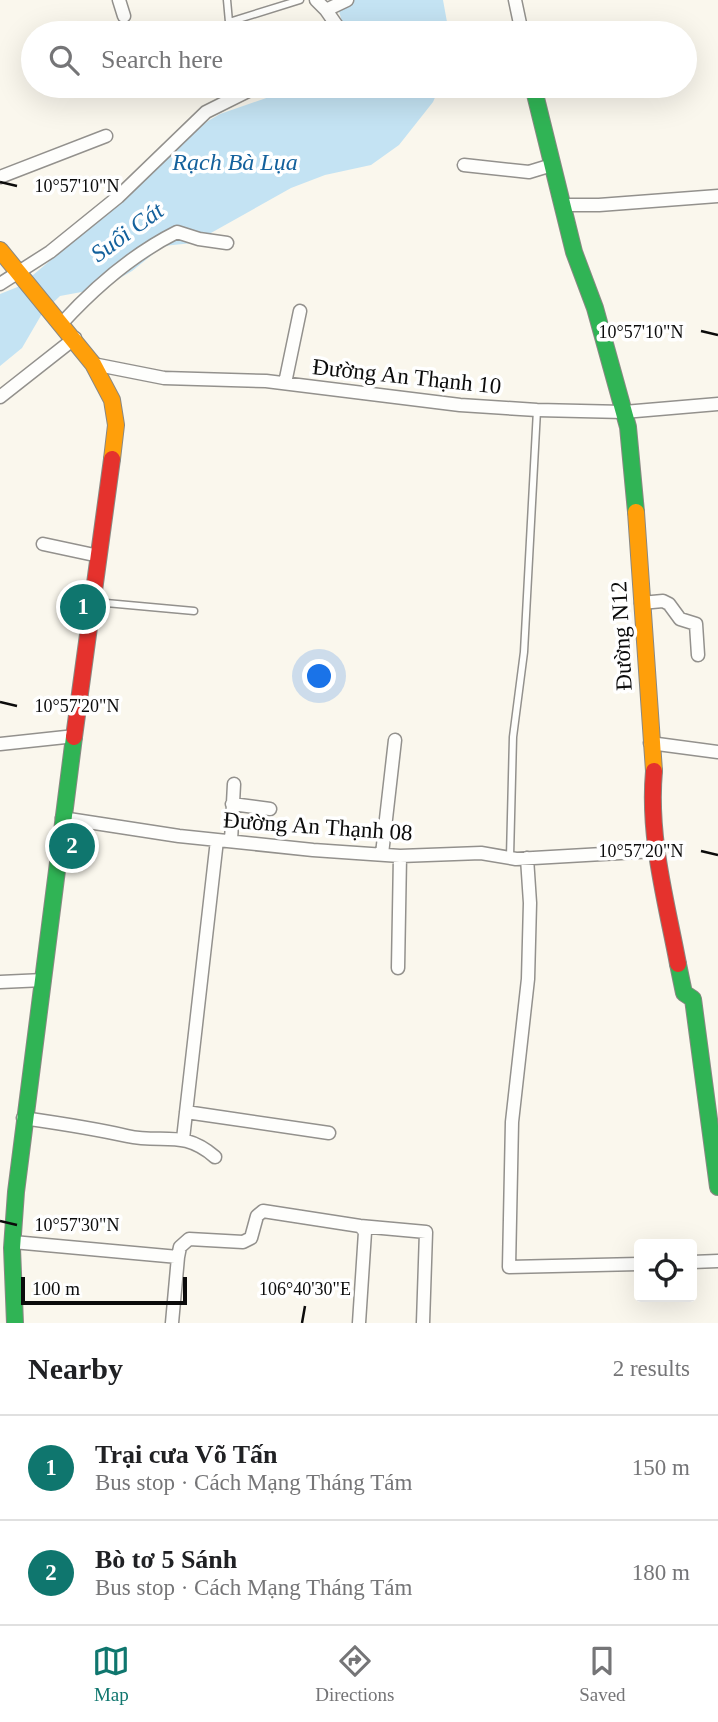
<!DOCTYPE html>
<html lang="en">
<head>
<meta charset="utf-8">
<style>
	:root { --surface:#fff; --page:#f6f6f6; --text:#202124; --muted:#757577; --line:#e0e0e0; --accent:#0f766e }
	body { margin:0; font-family:Georgia,serif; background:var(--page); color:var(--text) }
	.controls { position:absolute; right:21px; bottom:21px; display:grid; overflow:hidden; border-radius:7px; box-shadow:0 7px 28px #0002 }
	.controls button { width:63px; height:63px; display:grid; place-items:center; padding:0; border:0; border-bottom:2px solid var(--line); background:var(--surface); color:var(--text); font:35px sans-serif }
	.scale { position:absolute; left:21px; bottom:18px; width:166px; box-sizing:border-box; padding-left:7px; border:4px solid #0b0b0b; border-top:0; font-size:19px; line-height:24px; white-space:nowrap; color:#0b0b0b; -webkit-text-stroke:5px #fff; paint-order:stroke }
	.you { position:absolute; left:320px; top:677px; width:24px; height:24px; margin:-18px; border:5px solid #fff; border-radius:50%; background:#1a73e8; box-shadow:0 0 0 10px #1a73e833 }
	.badge { display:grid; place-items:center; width:46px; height:46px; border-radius:50%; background:var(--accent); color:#fff; font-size:23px; font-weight:700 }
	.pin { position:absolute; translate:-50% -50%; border:4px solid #fff; box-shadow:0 2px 7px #0006 }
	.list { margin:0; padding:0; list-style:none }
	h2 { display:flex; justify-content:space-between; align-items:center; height:91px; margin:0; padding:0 28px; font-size:30px }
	h2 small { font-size:23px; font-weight:400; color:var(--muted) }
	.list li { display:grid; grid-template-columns:46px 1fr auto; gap:21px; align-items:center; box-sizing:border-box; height:105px; padding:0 28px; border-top:2px solid var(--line) }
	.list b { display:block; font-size:26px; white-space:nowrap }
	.list p { margin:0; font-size:23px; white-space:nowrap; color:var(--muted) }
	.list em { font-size:23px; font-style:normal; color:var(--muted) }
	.icon { flex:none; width:38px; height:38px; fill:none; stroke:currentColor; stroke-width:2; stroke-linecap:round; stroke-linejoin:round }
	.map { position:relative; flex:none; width:718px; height:1323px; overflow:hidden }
	.search { position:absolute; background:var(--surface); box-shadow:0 7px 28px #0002; left:21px; right:21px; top:21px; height:77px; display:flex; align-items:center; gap:18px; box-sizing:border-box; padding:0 24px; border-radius:38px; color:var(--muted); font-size:26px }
	.sheet { height:301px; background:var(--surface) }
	nav { display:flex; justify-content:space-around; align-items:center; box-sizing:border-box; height:98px; border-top:2px solid var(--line); background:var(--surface); font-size:19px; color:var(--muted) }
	nav a { display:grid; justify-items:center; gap:4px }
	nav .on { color:var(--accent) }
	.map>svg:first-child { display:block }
	.water { fill:#c4e3f3 }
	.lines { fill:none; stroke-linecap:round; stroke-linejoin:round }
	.lane-casing { stroke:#93918d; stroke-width:9 }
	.street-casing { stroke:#93918d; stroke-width:15 }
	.fast-casing { stroke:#898883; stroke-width:18 }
	.slow-casing { stroke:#898883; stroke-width:18 }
	.jam-casing { stroke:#898883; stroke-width:18 }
	.lane { stroke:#fefefc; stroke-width:6 }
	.street { stroke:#fefefc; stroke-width:12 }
	.fast { stroke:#30b455; stroke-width:16 }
	.slow { stroke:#ff9f0a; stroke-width:16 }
	.jam { stroke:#e5322d; stroke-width:16 }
	.ticks { fill:none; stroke:#0b0b0b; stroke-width:2.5 }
	.labels { text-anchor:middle; stroke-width:7; stroke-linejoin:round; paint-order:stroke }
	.street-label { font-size:23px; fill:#0b0b0b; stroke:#fff }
	.water-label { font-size:24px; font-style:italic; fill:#14619c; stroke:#fff }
	.ticks-label { font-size:18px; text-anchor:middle; fill:#0b0b0b; stroke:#fff; stroke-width:7; stroke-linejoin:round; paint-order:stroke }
</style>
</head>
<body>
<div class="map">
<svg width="718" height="1323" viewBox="0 0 718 1323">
	<rect width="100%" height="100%" fill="#faf7ed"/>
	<path class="water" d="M336 0H443L449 33H345Z
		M301 86H440L433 102 399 145 371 165 325 175 291 188 193 243 163 246 132 271 103 288 60 296 43 312 22 348 0 366V294L20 286 110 210 181 142 208 121 220 114Z"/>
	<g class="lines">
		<defs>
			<path id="lane" d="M227 0 229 22 300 0
				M95 602 194 611
				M510 857 513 737 524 652 537 410"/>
			<path id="street" d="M119 0 124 16
				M316 0 326 10 342 33
				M515 0 522 33
				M326 10 347 0
				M464 165 529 172 552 165
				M0 177 106 136
				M564 205H599L718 196
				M0 284 50 252 118 197 206 112 258 86
				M62 323C95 287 133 254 177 232L199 239 227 243
				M93 364 164 378 266 381 460 405 537 410 624 412 718 404
				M285 383 300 311
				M0 397 75 338
				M43 544 99 556
				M641 603 663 601 669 604 680 619 696 624 698 655
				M650 743 718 752
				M0 744 75 736
				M232 804 270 809
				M62 818 179 836 313 850 400 856 481 853 516 859 655 851
				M231 841 234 784
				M382 854 395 740
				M527 858 530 903 528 979 512 1122 509 1267 639 1264
				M398 968 400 856
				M0 982 44 980
				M186 1112 329 1133
				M23 1118C58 1123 92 1128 127 1136 163 1144 183 1129 215 1157
				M183 1139 217 840
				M13 1242 178 1257 172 1323
				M178 1257 180 1247 189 1239 243 1242 251 1238 257 1216 263 1211 360 1226 426 1232 423 1323
				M692 1262 718 1261
				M359 1323 365 1232 360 1226"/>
			<path id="fast" d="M533 86 574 252 595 308 628 427 636 512
				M678 964 684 993 693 999 718 1187
				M15 1323 12 1248 16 1192 74 737"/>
			<path id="slow" d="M0 250 93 364 112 400 116 425 112 459
				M636 512 654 771"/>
			<path id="jam" d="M74 737 112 459
				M654 771C648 837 666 900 678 964"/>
		</defs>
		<use href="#lane" class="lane-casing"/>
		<use href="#street" class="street-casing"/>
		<use href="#fast" class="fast-casing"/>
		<use href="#slow" class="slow-casing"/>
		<use href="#jam" class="jam-casing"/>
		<use href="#lane" class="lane"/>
		<use href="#street" class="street"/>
		<use href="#fast" class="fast"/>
		<use href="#slow" class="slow"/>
		<use href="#jam" class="jam"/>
	</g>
	<path class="ticks" d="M0 182 17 186M701 331 718 335M0 702 17 706M701 851 718 855M0 1221 17 1225M302 1323 305 1306"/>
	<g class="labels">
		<g class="street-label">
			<text transform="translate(407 376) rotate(6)" y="8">Đường An Thạnh 10</text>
			<text transform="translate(621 636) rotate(-93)" y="8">Đường N12</text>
			<text transform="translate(318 826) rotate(4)" y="8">Đường An Thạnh 08</text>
		</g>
		<g class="water-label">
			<text x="235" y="170">Rạch Bà Lụa</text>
			<text transform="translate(127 232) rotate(-36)" y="8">Suối Cát</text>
		</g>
	</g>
	<g class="ticks-label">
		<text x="77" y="192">10°57'10"N</text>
		<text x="641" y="338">10°57'10"N</text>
		<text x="77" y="712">10°57'20"N</text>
		<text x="641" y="857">10°57'20"N</text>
		<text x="77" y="1231">10°57'30"N</text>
		<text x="305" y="1295">106°40'30"E</text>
	</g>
</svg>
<div class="controls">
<button><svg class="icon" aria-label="locate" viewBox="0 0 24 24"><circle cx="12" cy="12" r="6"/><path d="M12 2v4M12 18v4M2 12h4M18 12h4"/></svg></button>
</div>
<div class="scale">100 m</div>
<div class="you"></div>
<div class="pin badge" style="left:83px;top:607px">1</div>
<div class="pin badge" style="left:72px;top:846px">2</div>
<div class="search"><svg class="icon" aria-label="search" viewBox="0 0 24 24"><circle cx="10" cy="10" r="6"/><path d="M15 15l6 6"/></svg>Search here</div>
</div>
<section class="sheet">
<h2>Nearby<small>2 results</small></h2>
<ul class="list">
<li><span class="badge">1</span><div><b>Trại cưa Võ Tấn</b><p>Bus stop · Cách Mạng Tháng Tám</p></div><em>150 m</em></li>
<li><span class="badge">2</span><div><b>Bò tơ 5 Sánh</b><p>Bus stop · Cách Mạng Tháng Tám</p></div><em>180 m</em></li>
</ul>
</section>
<nav>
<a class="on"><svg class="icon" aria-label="map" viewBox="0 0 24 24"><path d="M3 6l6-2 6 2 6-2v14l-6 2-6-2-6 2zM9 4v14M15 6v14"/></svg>Map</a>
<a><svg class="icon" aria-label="directions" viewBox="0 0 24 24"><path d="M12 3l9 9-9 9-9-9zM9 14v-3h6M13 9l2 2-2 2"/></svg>Directions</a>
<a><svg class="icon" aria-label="saved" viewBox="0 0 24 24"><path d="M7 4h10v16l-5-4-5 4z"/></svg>Saved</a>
</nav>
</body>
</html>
